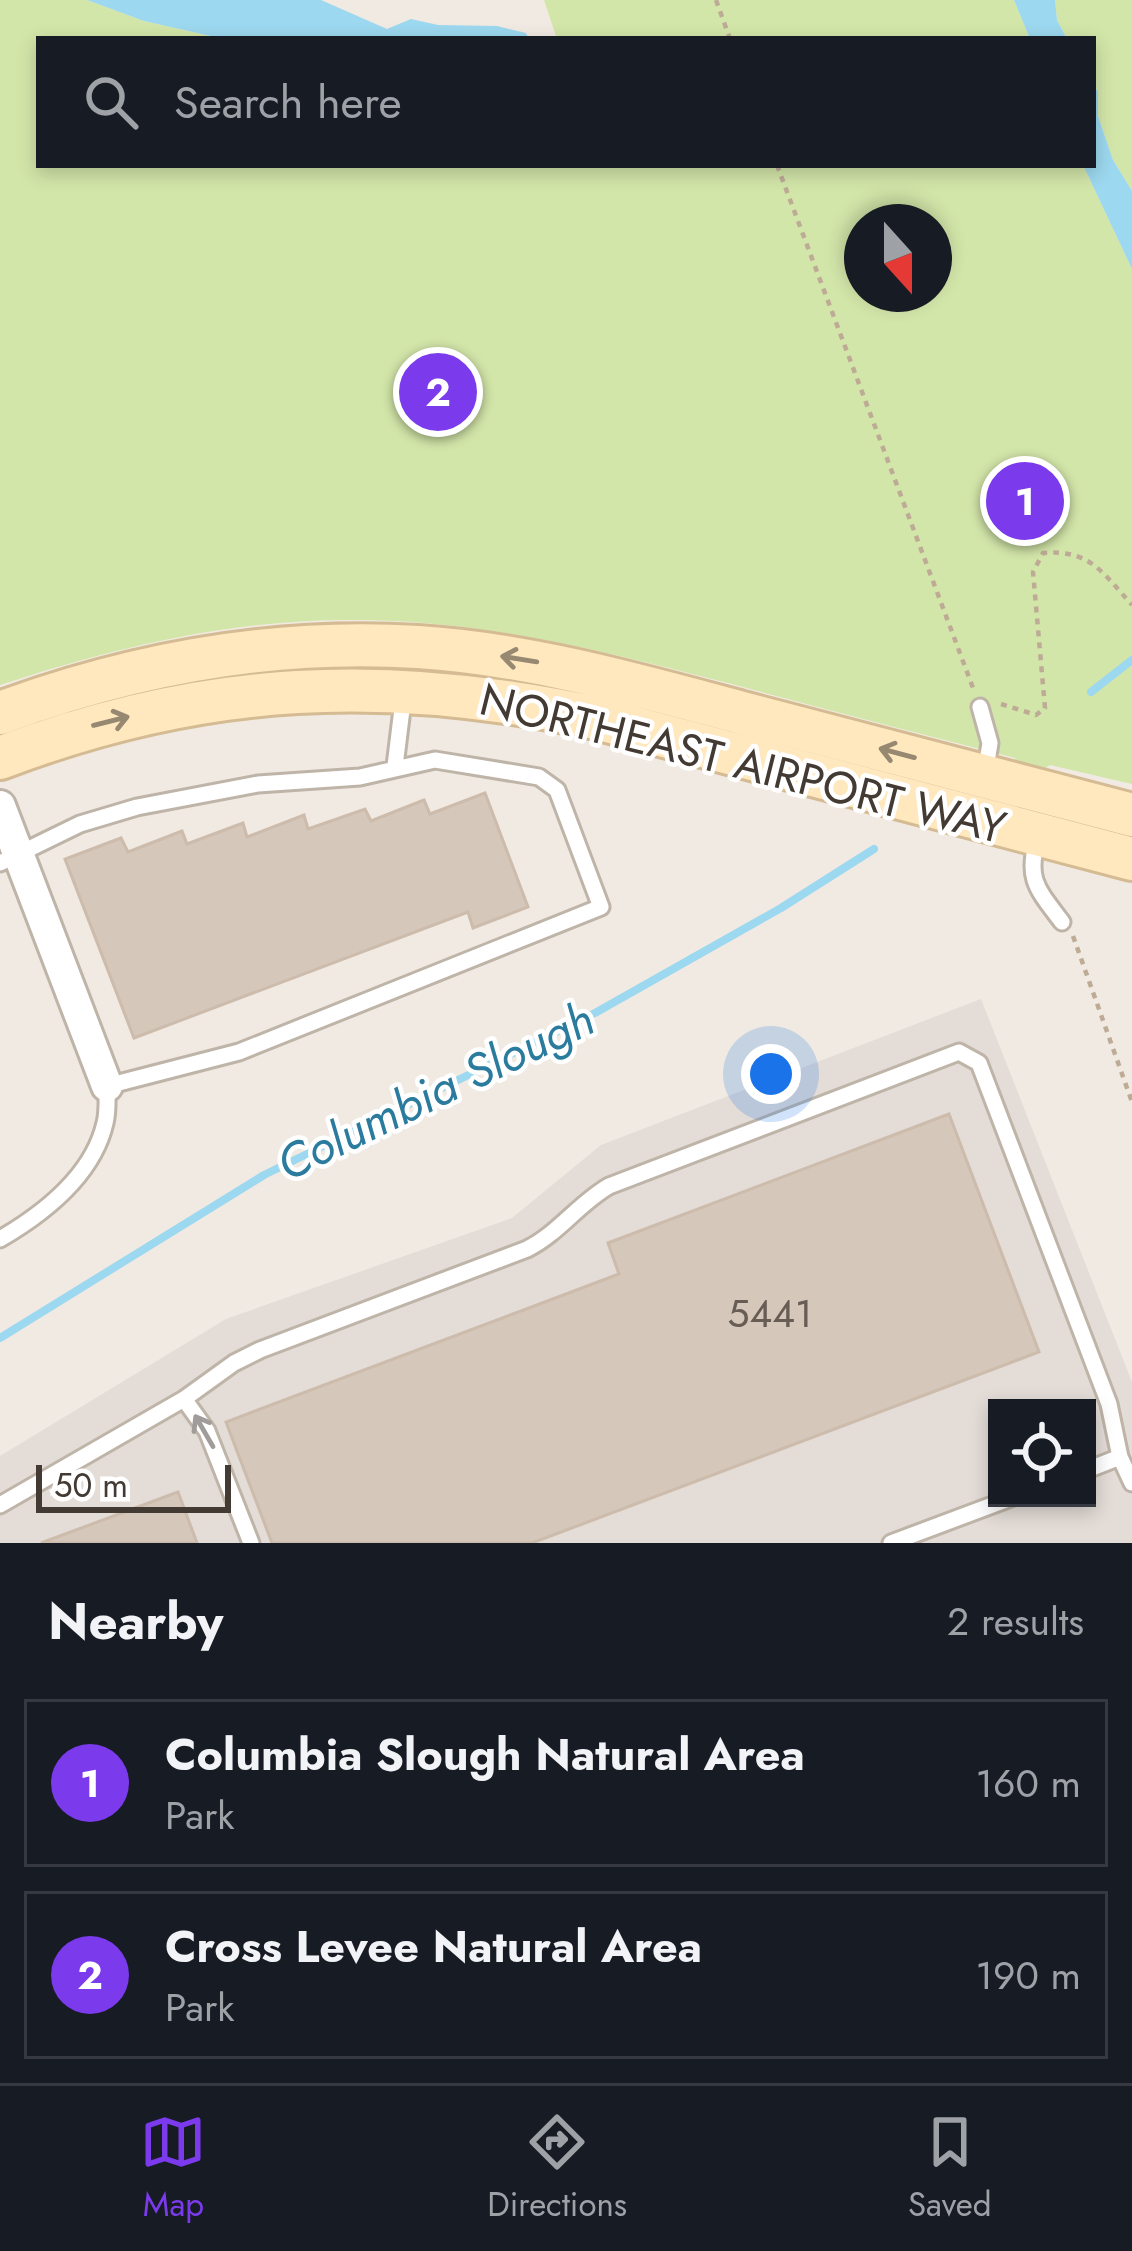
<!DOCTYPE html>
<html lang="en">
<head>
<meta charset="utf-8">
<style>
	:root { --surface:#171b24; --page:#242831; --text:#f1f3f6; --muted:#9ea1a6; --line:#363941; --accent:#7c3aed }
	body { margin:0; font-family:Jost,sans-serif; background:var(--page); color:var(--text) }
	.controls { position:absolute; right:36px; bottom:36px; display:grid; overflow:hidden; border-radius:0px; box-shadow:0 6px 18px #0003 }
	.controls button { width:108px; height:108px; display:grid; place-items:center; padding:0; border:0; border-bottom:3px solid var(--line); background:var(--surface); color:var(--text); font:60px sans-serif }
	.compass { position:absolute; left:844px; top:204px; width:108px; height:108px; border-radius:50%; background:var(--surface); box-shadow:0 6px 18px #0003; rotate:159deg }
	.scale { position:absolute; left:36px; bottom:30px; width:195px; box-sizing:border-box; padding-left:12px; border:6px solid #423a33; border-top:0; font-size:33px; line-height:42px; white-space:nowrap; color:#423a33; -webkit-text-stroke:9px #fff; paint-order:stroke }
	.you { position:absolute; left:771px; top:1074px; width:42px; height:42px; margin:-30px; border:9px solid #fff; border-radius:50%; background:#1a73e8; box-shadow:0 0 0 18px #1a73e833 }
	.badge { display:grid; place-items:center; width:78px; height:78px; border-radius:50%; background:var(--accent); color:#fff; font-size:39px; font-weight:700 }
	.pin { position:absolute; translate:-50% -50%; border:6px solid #fff; box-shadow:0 3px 12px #0006 }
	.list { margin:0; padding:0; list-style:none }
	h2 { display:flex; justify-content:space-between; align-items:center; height:156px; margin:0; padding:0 48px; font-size:51px }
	h2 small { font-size:39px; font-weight:400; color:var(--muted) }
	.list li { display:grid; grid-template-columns:78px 1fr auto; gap:36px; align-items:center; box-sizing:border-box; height:168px; margin:0 24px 24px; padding:0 24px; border:3px solid var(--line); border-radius:0px }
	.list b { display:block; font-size:45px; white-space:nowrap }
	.list p { margin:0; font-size:39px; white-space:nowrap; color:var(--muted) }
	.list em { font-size:39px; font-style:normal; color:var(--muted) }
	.icon { flex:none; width:66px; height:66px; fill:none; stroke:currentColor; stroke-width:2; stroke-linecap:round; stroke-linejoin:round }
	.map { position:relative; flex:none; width:1132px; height:1543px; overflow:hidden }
	.search { position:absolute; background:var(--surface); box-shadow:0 6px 18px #0003; left:36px; right:36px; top:36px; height:132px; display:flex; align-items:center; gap:30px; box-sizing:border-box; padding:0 42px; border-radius:0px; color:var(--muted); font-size:45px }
	.sheet { height:540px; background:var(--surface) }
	nav { display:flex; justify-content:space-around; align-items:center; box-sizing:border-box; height:168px; border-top:3px solid var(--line); background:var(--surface); font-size:33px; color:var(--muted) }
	nav a { display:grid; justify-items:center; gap:6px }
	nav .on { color:var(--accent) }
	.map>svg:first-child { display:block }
	.industrial { fill:#e3dcd7; fill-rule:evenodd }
	.green { fill:#d3e6a9; fill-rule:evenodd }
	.water { fill:#9cd8ef }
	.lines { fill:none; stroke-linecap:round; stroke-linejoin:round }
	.stream { stroke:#9cd8ef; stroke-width:8 }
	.building { fill:#d5c7ba; stroke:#cdbbab; stroke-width:3 }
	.lane-casing { stroke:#bfb4a8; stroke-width:21 }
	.street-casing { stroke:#bfb4a8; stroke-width:36 }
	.secondary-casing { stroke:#d5bb93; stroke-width:48 }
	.path { stroke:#beab96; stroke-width:4.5; stroke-dasharray:6 6; stroke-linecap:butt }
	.lane { stroke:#fff; stroke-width:15 }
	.street { stroke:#fff; stroke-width:30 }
	.secondary { stroke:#ffe7be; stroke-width:42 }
	.oneway { stroke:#978872 }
	.oneway2 { stroke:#a09c99 }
	.labels { text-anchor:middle; stroke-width:9; stroke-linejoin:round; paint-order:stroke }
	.number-label { font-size:39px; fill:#675d55 }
	.street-label { font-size:45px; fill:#423a33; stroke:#fff }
	.water-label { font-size:48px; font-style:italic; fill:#2a7b9d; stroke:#fff }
</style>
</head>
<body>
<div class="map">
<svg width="1132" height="1543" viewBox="0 0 1132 1543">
	<rect width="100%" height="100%" fill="#f1eae2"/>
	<path class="industrial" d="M981 999 1132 1382V1543H0V1456L226 1319 512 1218 601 1145ZM997 1408H1087V1498H997Z"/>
	<path class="green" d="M0 0H87L144 21 224 39H39V165H1083L1132 269V784L1050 765 1024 783 1015 758C918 733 821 708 724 682 600 650 477 619 348 620 228 620 113 648 0 685ZM862 222H934V294H862Z
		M544 0H1014L1030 39H557Z
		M1055 0H1132V191L1113 160 1098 116 1093 39H1067L1057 20Z"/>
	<path class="water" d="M87 0H321L387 29 411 19 438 25 497 26 526 33 529 39H224L144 21Z
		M1014 0H1055L1057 20 1067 39H1030Z
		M1093 87 1098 91V116L1113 160 1132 191V269L1083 165H1093Z"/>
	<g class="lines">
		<path class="stream" d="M1091 692 1132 660
			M0 1338 264 1175 595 1013 781 908 874 849"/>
	</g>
	<path class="building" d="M485 793 528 907 473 928 468 912 134 1038 65 859 121 838 128 852 182 831 187 844 243 823 247 837 304 815 308 829 365 809 371 821 424 800 430 814Z
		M949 1114 1039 1352 532 1543H272L226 1422 619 1274 608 1243Z
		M178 1492 197 1543H41Z"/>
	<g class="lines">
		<defs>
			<path id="lane" d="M980 707 990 743 985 774
				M395 766 404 693
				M1038 838C1025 879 1038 890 1062 922
				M0 863 80 824 137 807 258 784 360 777 435 760 539 777 557 790 601 907 239 1052 107 1086C107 1097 108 1112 105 1123 93 1175 43 1214 0 1239
				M184 1399 207 1431 251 1543
				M1087 1470 1120 1457
				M0 1505 184 1399 234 1363 260 1350 527 1249C559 1233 578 1204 609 1186L959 1052 979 1063 1109 1404 1120 1457 1132 1483
				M891 1543 1011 1498"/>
			<path id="street" d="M0 806 107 1086"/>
			<path id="secondary" d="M0 713C136 663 273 638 418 647 529 654 638 685 746 714 875 748 1003 781 1132 815
				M0 758C204 680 388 673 600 719L1132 859"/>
		</defs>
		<use href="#lane" class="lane-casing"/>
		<use href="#street" class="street-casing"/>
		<use href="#secondary" class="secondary-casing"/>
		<path class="path" d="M716 0 730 39
			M777 165 973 688
			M1001 704 1036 715 1045 708 1033 572 1043 553C1090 549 1103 573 1132 605
			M1073 936 1132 1102"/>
		<use href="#lane" class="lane"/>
		<use href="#street" class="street"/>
		<use href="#secondary" class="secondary"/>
	</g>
	<defs><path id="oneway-shaft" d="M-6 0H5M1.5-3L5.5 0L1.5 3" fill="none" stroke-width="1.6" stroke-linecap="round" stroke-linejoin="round" transform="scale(3)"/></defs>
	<g class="oneway">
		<use href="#oneway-shaft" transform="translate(519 659) rotate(-171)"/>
		<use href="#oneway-shaft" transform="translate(111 721) rotate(-14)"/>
		<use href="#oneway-shaft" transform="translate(897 753) rotate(-165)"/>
	</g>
	<use class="oneway2" href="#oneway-shaft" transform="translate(204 1431) rotate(-120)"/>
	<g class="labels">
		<g class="number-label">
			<text x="770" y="1327">5441</text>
		</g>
		<g class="street-label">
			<text transform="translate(743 763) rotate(14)" y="16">NORTHEAST AIRPORT WAY</text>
		</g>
		<g class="water-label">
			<text transform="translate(435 1091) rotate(-26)" y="17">Columbia Slough</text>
		</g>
	</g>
</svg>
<div class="controls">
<button><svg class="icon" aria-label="locate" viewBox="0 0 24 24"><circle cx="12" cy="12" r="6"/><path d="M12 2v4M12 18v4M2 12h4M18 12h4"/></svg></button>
</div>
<svg class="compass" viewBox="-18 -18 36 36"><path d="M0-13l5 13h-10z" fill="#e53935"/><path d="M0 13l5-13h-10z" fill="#9ea1a6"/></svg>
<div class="scale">50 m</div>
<div class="you"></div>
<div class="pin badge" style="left:1025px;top:501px">1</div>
<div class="pin badge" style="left:438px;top:392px">2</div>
<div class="search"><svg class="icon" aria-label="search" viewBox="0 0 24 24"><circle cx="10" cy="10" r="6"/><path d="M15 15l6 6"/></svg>Search here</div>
</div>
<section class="sheet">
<h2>Nearby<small>2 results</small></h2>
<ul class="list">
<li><span class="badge">1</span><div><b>Columbia Slough Natural Area</b><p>Park</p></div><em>160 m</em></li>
<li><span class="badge">2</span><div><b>Cross Levee Natural Area</b><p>Park</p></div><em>190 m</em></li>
</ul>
</section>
<nav>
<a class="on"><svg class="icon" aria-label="map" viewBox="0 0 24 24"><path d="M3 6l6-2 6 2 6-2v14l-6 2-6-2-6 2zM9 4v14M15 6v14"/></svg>Map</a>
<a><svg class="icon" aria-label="directions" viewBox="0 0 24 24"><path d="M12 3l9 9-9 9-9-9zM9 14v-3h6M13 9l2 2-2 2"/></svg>Directions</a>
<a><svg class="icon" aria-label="saved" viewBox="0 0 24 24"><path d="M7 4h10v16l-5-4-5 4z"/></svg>Saved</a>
</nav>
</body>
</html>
